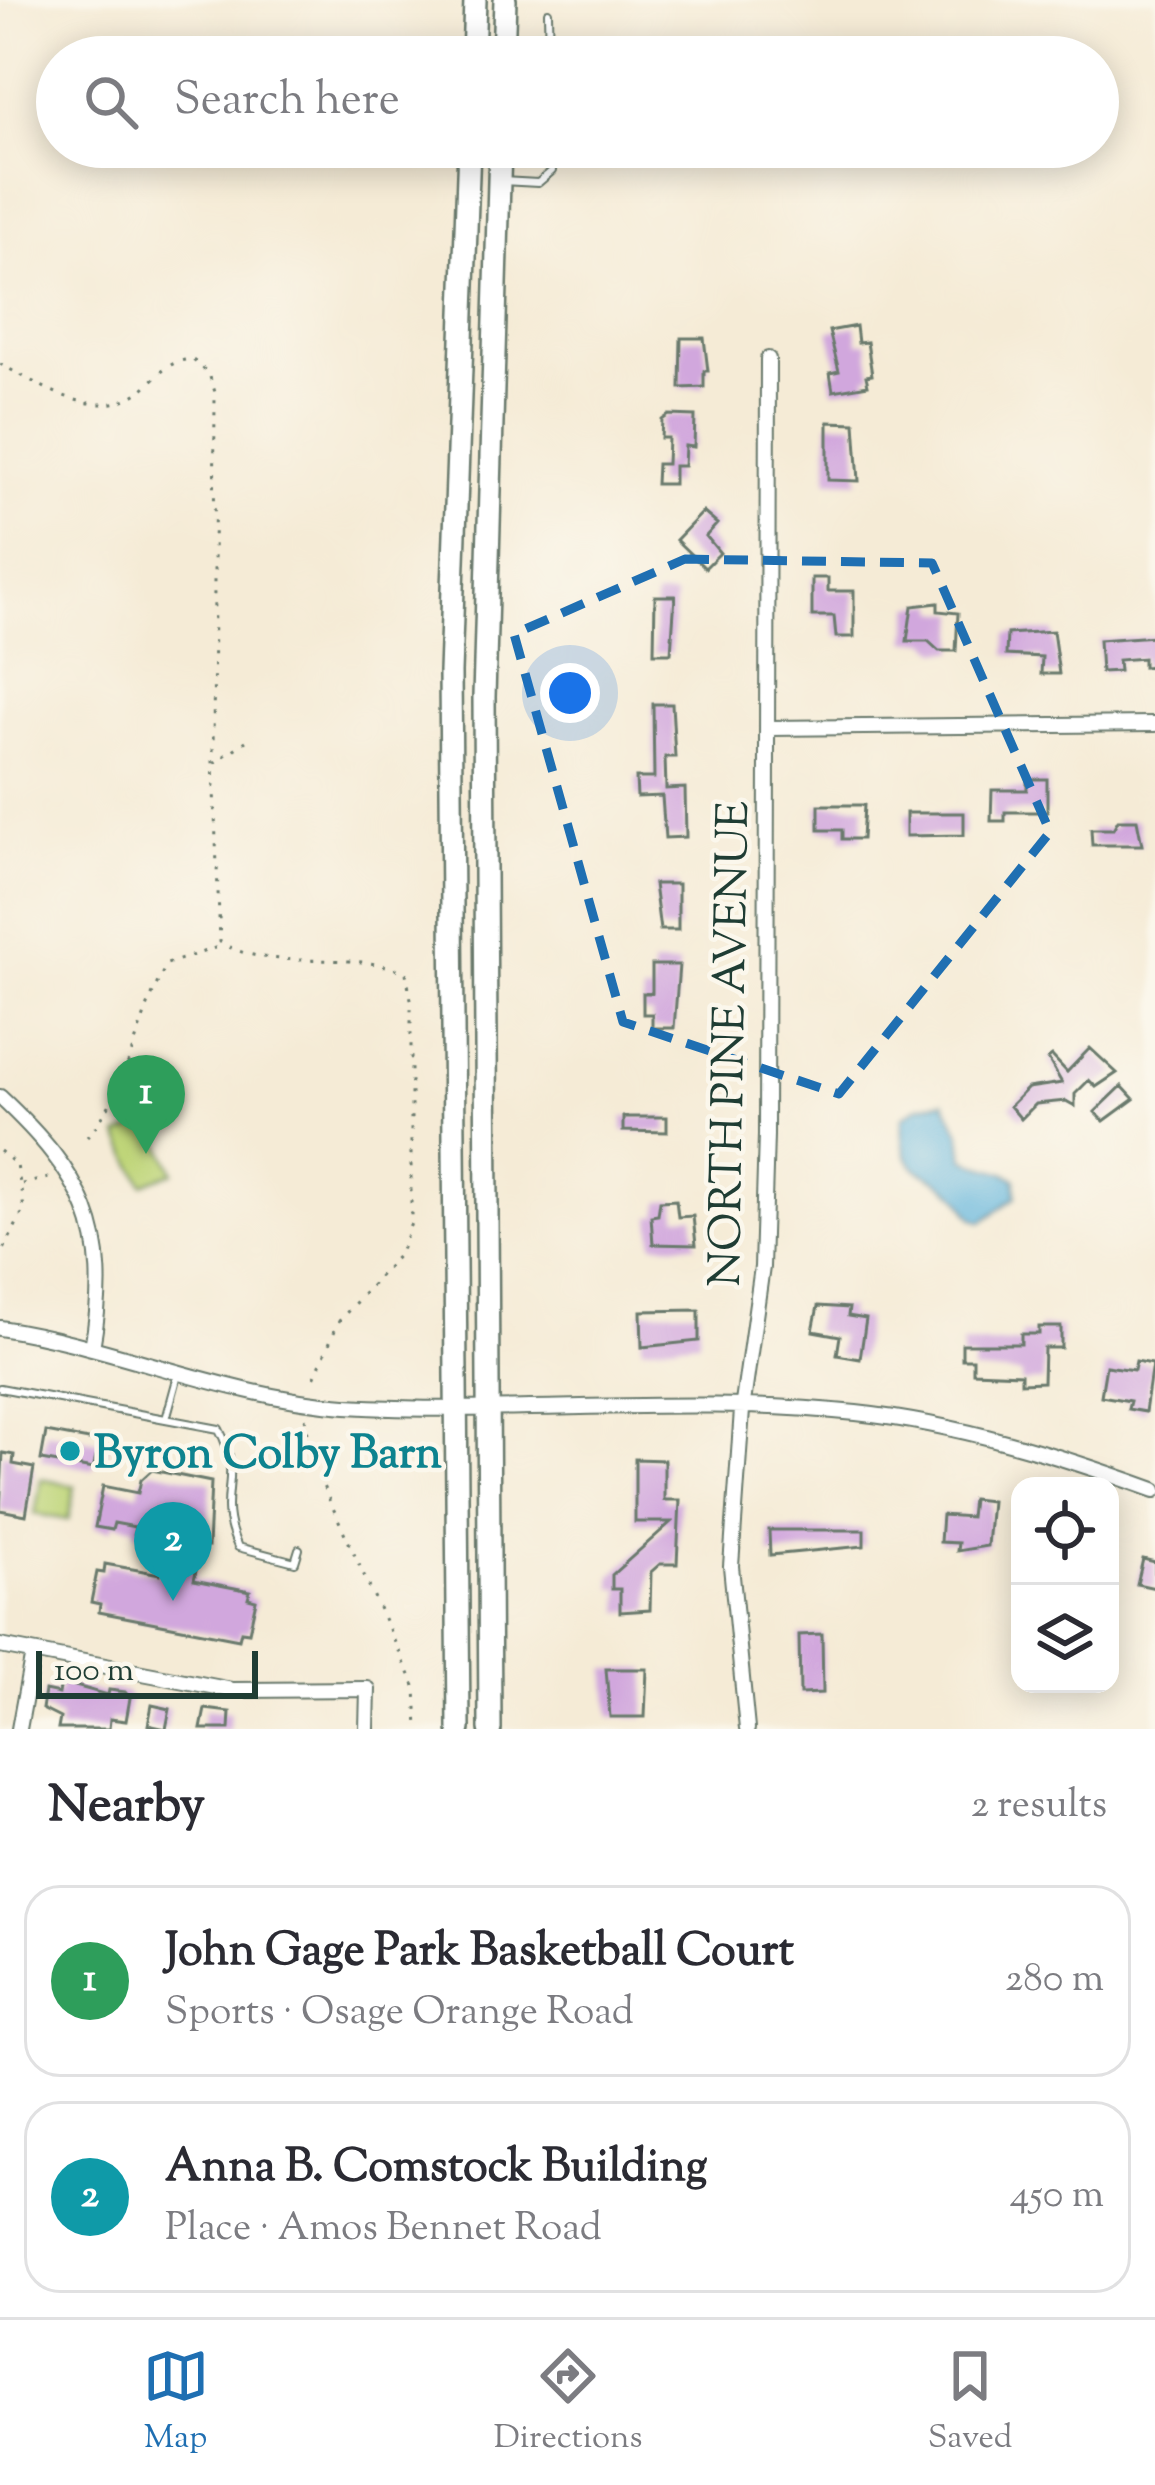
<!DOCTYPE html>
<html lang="en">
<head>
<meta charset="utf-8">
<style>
	:root { --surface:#fff; --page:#f2f2f3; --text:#2b2b33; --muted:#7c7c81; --line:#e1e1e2; --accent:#1f6fb2 }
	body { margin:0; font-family:"Sorts Mill Goudy",serif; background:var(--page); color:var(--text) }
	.controls { position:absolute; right:36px; bottom:36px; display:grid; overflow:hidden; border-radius:24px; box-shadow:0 6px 30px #0003 }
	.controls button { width:108px; height:108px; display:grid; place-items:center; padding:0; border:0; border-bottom:3px solid var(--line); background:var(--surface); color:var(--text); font:60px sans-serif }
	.scale { position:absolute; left:36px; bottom:30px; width:222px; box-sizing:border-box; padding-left:12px; border:6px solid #1f3d34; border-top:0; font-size:33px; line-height:42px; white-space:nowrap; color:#1f3d34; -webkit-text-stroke:9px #fbf7ec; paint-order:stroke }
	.you { position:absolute; left:570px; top:693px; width:42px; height:42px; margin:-30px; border:9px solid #fff; border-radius:50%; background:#1a73e8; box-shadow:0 0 0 18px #1a73e833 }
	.badge { display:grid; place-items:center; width:78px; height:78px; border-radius:50%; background:var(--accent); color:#fff; font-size:39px; font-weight:700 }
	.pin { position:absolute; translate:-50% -99px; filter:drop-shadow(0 3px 6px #0008) }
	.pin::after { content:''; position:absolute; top:63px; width:42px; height:36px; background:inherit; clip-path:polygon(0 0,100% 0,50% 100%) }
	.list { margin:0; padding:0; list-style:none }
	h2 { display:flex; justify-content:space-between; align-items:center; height:156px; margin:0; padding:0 48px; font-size:51px }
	h2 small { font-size:39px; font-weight:400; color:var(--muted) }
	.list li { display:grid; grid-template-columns:78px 1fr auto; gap:36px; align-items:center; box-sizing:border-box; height:192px; margin:0 24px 24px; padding:0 24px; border:3px solid var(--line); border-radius:36px }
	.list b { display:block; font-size:45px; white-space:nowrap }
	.list p { margin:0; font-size:39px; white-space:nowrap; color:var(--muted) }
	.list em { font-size:39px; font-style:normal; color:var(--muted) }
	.icon { flex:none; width:66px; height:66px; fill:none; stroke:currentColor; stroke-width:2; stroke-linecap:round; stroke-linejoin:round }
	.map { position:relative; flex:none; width:1155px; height:1729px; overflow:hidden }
	.search { position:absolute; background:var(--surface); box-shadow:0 6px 30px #0003; left:36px; right:36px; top:36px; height:132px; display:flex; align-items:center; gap:30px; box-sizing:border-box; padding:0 42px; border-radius:66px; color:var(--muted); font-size:45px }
	.sheet { height:588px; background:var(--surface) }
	nav { display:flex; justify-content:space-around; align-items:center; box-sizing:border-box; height:168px; border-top:3px solid var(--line); background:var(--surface); font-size:33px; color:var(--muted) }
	nav a { display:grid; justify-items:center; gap:6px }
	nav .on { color:var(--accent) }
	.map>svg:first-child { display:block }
	.green { fill:#bfd579; stroke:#6f8956; stroke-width:3 }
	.water { fill:#5fb3db; stroke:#3f7888; stroke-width:3 }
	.building { fill:#d1a7dd }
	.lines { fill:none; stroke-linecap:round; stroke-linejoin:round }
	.service-casing { stroke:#6a7a6d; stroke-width:10 }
	.minor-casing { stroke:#6a7a6d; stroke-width:18 }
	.primary-casing { stroke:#6a7a6d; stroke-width:26 }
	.path { stroke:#6a7a6d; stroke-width:3; stroke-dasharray:3 9; stroke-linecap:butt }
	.service { stroke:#fff; stroke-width:6 }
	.minor { stroke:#fff; stroke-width:14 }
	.primary { stroke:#fff; stroke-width:21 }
	.marked { fill:none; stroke:#1f6fb2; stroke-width:9; stroke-dasharray:24 15; stroke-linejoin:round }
	.culture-dot { fill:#0f9aa8; stroke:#fbf7ec; stroke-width:4.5 }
	.labels { text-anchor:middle; stroke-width:9; stroke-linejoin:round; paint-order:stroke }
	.street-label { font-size:45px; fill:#1f3d34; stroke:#fbf7ec }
	.culture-label { font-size:45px; font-weight:bold; fill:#0d838f; stroke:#fbf7ec; text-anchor:start }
</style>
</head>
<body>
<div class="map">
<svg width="1155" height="1729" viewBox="0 0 1155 1729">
	<rect width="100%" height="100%" fill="#fbf7ec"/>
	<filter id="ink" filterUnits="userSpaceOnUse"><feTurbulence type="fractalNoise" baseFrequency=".00833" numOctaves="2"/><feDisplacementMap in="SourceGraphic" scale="24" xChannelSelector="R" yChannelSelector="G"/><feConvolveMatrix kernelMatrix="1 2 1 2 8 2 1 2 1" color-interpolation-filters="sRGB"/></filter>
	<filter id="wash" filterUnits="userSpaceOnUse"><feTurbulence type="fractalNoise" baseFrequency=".004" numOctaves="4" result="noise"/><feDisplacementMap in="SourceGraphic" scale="48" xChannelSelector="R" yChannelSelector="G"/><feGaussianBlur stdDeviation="2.7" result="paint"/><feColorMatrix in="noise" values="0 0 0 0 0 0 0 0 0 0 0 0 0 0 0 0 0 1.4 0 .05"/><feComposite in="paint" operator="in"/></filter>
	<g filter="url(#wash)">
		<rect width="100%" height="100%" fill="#f5ebd6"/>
		<path class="green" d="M150 1121 174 1172 143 1184 119 1136Z
			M41 1479 75 1486 68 1520 35 1514Z"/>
		<path class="water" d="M944 1101 961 1134 964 1158C980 1169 998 1167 1016 1179V1197L982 1222C965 1216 969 1208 958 1196 925 1164 899 1181 903 1117L919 1106Z"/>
		<g id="blocks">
			<path class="building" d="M856 326 858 343 867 342 872 375 866 376 868 385 833 391 830 373 839 371 829 331Z
				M681 338H704L708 371H704V387L680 388Z
				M669 415 695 416 694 447 685 446 684 466H674V484H656L657 464H667L668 438H661L662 420Z
				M828 422 855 423 859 481 828 480Z
				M703 512 717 524 706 536 720 553 705 568 676 540Z
				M812 578H828V591H854V637H836L834 616H812Z
				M655 596H675L671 653H654Z
				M938 603V611L958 613 956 651H939L928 641H907L912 606Z
				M1053 631 1059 674H1041L1042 657 1006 655 1007 634Z
				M1155 636V666L1143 667V658L1118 660 1119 671 1101 672 1099 640Z
				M653 704H672L675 757H665L666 789 685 788 686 837 665 838 662 796 637 797 636 778H654Z
				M1027 779H1047V812H1005V821H991L992 790H1027Z
				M819 805H864L862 839H842V830H819Z
				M906 813H964V835L906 836Z
				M1118 820H1137L1142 845H1092L1091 829H1113Z
				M654 884H678V930H660Z
				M652 965H679L674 1028H652V1014H643V993H652Z
				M1090 1048 1117 1073 1096 1087 1089 1080 1075 1094V1106L1066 1101 1036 1104 1021 1119 1010 1106 1028 1088 1062 1083 1048 1059 1052 1056 1067 1072Z
				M1122 1086 1134 1099 1104 1121 1095 1112Z
				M623 1117H667V1132L623 1131Z
				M676 1200 678 1217 693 1216 696 1245 653 1244 651 1216 658 1215 660 1201Z
				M818 1306 849 1308 848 1316 866 1319 860 1359 837 1355 840 1336 813 1331Z
				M699 1310V1341L642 1347 641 1311Z
				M1039 1327H1061V1348H1044L1043 1382 1021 1383V1374L973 1372V1359H962V1344H1021V1334H1039Z
				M1136 1361 1152 1364 1145 1412 1128 1409 1130 1401 1101 1396 1106 1366 1134 1370Z
				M46 1432 105 1443 109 1451 96 1457 93 1469 41 1460Z
				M3 1453 14 1455 13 1464 34 1468 26 1515 0 1510Z
				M635 1459 664 1460V1500H680L677 1564H660L651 1572 650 1610 620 1612V1589H612V1575L671 1522H635Z
				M152 1470 211 1482 208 1547 134 1533 135 1527 114 1523 112 1530 95 1527 103 1486 138 1493 141 1480Z
				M972 1499 991 1501 987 1546 957 1551 958 1543 940 1542 942 1515 970 1517Z
				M769 1530H864V1546L770 1555Z
				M1143 1559 1155 1562V1588L1137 1584Z
				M105 1564 160 1574 162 1564 196 1571 194 1580 250 1591 248 1598 256 1600 249 1632 241 1631 239 1639 99 1612 100 1604 91 1602 97 1572 104 1573Z
				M822 1634 823 1693 800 1694 799 1635Z
				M606 1669H647L645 1717H610Z
				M61 1682 108 1695 109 1690 125 1692 130 1698 126 1721 110 1719 109 1729H58L60 1718 42 1709 45 1691 59 1694Z
				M152 1705 170 1709 166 1729 148 1725Z
				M205 1709 230 1712 229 1729H201Z"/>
		</g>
	</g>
	<g filter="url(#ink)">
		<use href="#blocks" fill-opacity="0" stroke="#6a7a6d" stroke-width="3"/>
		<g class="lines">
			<defs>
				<path id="service" d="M548 12 549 57
					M502 181 538 183 552 171 551 147
					M0 1388 219 1429C246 1480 213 1493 238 1547L295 1562 299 1549
					M166 1419 178 1375"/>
				<path id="minor" d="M769 728 1155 724
					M0 1097C84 1176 113 1231 92 1348
					M0 1328C117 1346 227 1398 346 1406 515 1416 687 1395 856 1413 959 1424 1058 1455 1155 1490
					M0 1646 232 1690 368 1689 367 1729
					M19 1729 33 1653
					M747 1729 731 1566 742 1410 762 1267 766 1135 768 359"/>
				<path id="primary" d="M473 57 475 0
					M503 57 505 0
					M459 1729 450 672 469 147
					M490 1729 484 697 500 147"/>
			</defs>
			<use href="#service" class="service-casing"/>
			<use href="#minor" class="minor-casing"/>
			<use href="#primary" class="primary-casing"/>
			<path class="path" d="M0 364C43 386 102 428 146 386 163 371 169 361 192 359L209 374 215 392 213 764 220 942C274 975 347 947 406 973L411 999V1223L400 1253 339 1321 311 1385
				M214 763 246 741
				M87 1137C129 1091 136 1019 167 964L221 946
				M0 1151 17 1165 24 1209 0 1258
				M22 1184 53 1177
				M305 1418 316 1471 416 1688 418 1729"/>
			<use href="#service" class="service"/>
			<use href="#minor" class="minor"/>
			<use href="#primary" class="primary"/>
		</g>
	</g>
	<path class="marked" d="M685 559 932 563 1050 832 839 1094 623 1022 514 634Z"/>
	<circle class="culture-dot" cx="70" cy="1451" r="12"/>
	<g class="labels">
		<g class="street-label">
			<text transform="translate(727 1044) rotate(-89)" y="16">NORTH PINE AVENUE</text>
		</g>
		<g class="culture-label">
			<text x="94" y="1467">Byron Colby Barn</text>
		</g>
	</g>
</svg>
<div class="controls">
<button><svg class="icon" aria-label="locate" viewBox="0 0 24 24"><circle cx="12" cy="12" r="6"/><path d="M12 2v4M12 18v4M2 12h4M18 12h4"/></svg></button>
<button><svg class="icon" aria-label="layers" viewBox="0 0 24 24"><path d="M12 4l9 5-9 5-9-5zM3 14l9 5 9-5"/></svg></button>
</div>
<div class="scale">100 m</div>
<div class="you"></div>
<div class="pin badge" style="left:146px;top:1154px;background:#2e9e5b">1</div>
<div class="pin badge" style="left:173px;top:1601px;background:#0f9aa8">2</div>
<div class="search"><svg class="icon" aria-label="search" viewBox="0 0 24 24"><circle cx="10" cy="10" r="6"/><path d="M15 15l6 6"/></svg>Search here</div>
</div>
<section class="sheet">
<h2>Nearby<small>2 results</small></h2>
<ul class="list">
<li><span class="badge" style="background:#2e9e5b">1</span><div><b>John Gage Park Basketball Court</b><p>Sports · Osage Orange Road</p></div><em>280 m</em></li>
<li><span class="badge" style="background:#0f9aa8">2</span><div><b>Anna B. Comstock Building</b><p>Place · Amos Bennet Road</p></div><em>450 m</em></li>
</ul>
</section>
<nav>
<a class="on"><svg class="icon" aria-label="map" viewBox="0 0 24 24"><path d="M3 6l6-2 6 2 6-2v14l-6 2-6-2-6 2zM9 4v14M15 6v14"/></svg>Map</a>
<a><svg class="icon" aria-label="directions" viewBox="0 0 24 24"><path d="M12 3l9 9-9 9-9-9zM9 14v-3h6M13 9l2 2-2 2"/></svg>Directions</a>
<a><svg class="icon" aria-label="saved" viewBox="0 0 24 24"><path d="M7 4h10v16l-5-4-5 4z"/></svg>Saved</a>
</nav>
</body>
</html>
